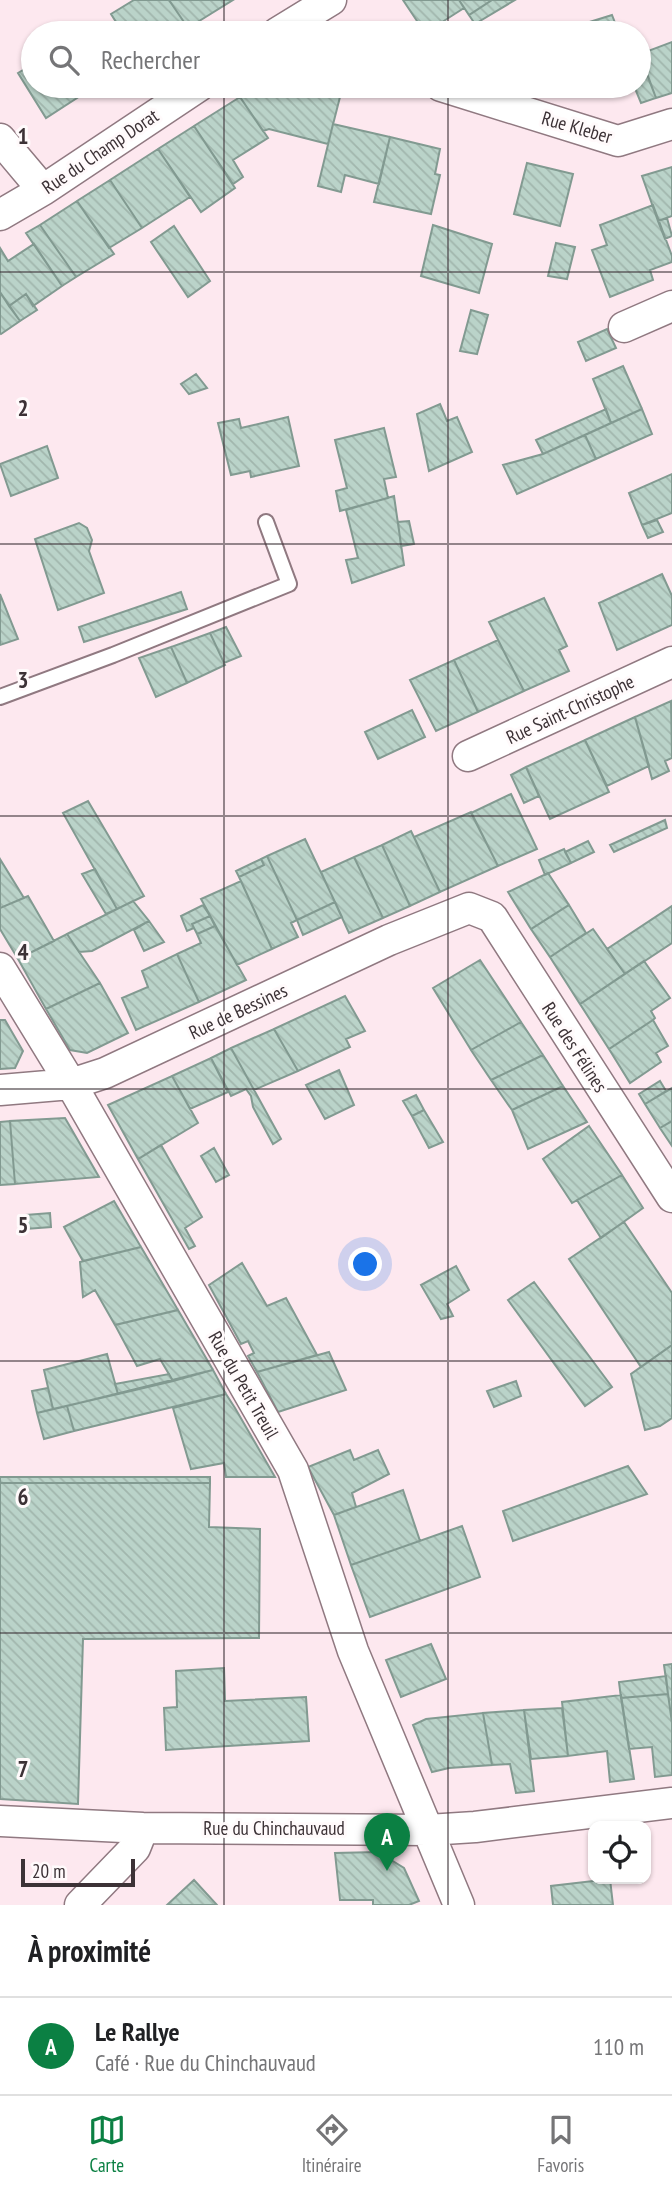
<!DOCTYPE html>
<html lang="fr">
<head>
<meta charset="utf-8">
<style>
	:root { --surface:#fff; --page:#f2f2f2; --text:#202124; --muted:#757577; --line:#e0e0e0; --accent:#0b8043 }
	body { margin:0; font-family:"PT Sans Narrow",sans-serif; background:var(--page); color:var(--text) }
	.controls { position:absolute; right:21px; bottom:21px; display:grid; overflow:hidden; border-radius:14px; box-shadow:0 2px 5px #0004 }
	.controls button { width:63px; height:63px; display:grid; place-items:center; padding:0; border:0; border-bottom:2px solid var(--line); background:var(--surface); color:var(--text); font:35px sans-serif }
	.scale { position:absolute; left:21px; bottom:18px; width:114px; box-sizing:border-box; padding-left:7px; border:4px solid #3c3236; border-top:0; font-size:19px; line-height:24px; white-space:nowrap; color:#3c3236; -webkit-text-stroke:5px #fffafb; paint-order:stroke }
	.you { position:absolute; left:366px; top:1265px; width:24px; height:24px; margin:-18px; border:5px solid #fff; border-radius:50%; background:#1a73e8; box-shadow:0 0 0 10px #1a73e833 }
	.badge { display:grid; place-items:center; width:46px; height:46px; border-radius:50%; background:var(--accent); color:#fff; font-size:23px; font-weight:700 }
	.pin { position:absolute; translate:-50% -58px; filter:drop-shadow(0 2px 4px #0008) }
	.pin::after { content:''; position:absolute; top:37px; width:24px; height:21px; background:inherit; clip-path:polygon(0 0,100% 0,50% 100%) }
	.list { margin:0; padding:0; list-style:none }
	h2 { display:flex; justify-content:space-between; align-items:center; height:91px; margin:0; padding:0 28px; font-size:30px }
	h2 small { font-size:23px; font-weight:400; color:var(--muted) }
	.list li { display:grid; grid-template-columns:46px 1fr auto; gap:21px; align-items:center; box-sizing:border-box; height:98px; padding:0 28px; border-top:2px solid var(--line) }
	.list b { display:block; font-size:26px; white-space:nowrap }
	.list p { margin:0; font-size:23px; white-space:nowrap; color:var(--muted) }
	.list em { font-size:23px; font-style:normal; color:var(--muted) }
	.icon { flex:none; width:38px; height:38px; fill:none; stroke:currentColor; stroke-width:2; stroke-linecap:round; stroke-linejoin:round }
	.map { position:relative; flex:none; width:672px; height:1905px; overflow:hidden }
	.search { position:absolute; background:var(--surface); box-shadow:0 2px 5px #0004; left:21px; right:21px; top:21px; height:77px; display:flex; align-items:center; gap:18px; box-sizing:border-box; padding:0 24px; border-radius:38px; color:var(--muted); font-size:26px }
	.sheet { height:189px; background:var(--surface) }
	nav { display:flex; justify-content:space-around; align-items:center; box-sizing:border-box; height:98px; border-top:2px solid var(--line); background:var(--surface); font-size:19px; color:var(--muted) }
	nav a { display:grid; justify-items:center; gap:4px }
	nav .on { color:var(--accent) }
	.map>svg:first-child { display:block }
	.building { fill:url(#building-back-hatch); stroke:#829a91; stroke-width:2 }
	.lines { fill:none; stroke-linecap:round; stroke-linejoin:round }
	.service-casing { stroke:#907981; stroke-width:18 }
	.minor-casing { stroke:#907981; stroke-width:33 }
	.service { stroke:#fff; stroke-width:14 }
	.minor { stroke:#fff; stroke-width:30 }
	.grid { fill:none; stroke:#3c3236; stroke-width:2; stroke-opacity:0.55 }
	.labels { text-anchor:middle; stroke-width:6; stroke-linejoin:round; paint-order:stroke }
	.street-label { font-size:19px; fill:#3c3236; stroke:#fffafb }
	.grid-label { font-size:23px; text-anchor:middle; font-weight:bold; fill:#3c3236; stroke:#fffafb; stroke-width:6; stroke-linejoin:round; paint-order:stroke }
</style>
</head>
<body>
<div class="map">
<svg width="672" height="1905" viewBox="0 0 672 1905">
	<defs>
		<pattern id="building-back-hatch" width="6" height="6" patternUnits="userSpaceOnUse" patternTransform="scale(1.75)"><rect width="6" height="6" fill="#bad3c9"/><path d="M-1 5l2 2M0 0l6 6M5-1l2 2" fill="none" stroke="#a1b6ad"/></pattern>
	</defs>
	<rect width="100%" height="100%" fill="#fde8ef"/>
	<path class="building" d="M134 0H169L188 28 180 33H123L111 14Z
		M169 0H233L188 28Z
		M403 0H459L464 8 425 33Z
		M459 0H492L469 15Z
		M492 0H515L475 24 469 15Z
		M612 15 619 33H583L580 25Z
		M672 42V93L656 98 640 54Z
		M639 54 656 98 641 103 634 86H639Z
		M33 64V86L94 87 46 118 18 73Z
		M258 86H295L340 97 328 144 269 129 263 131 240 97Z
		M581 86H600L603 95 582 90Z
		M600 86H628L603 95Z
		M240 97 268 138 233 160 243 177 233 184 194 126Z
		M333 124 390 137 379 184 345 175 341 192 318 186Z
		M194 126 235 188 201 212 158 149Z
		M390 137 440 149 435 174 440 175 431 214 374 202Z
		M158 149 190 197 142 228 110 180Z
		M527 163 573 174 560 226 514 214Z
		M672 167V216L658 221 642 176Z
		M110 180 142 228 109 248 77 201Z
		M77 201 114 254 76 277 40 225Z
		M653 205 672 256V262L650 270 653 280 610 297 592 250 607 245 600 225Z
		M667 218 672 236 665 239 658 221Z
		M40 225 76 277 62 286 26 233Z
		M433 225 492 244 479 293 421 276Z
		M174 226 210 281 188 297 151 242Z
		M556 243 575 247 567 279 548 276Z
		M34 244 62 286 33 306 26 294 9 306 0 292V248L8 261Z
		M0 292 20 321 1 334 0 333Z
		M26 294 37 310 20 321 9 306Z
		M471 310 488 315 477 354 460 351Z
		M607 329 616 348 586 361 578 342Z
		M623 366 642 409 611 423 593 379Z
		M196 374 207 388 189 394 181 384Z
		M440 404 447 421 457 417 472 452 429 471 417 414Z
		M606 409 611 423 543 454 536 440Z
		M642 409 652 434 596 459 585 435Z
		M288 417 299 466 251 477 250 471 231 475 218 423 239 419 241 428Z
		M384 428 396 477 384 479 388 498 340 511 336 491 347 488 335 440Z
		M585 435 596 459 517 494 503 465 543 454Z
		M47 446 58 478 11 496 0 464Z
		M672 474V513L642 525 629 493Z
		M394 496 404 565 352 583 346 560 358 558 346 510Z
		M657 520 663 532 648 538 642 525Z
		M409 521 414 544 401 546 398 522Z
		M79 523 87 528 92 540 89 551 104 593 58 610 35 539Z
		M662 574 672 596V625L617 650 599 603Z
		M181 592 187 609 84 642 79 627Z
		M0 594 18 639 0 645Z
		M544 598 567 646 559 650 569 671 524 691 489 622Z
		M226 627 241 656 224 663 210 633Z
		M210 633 225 665 187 683 171 647Z
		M498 640 524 691 478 712 454 660Z
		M171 647 187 683 156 697 139 658Z
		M454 660 478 712 436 731 410 680Z
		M671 701 672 758 665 761 669 771 652 779 635 717Z
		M412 710 425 737 378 759 365 732Z
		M635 717 649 766 607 786 585 740Z
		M585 740 609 792 550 819 526 767Z
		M526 767 539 796 524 803 511 775Z
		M511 794 537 849 498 866 471 813Z
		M88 801 144 896 117 909 63 813Z
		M471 812 498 866 440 892 414 837Z
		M665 820 667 828 614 852 610 845Z
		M411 831 440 892 410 906 382 845Z
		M305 839 335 902 297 920 267 856Z
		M588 841 594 852 571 863 565 852Z
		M382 845 410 906 383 918 354 857Z
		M564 849 571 863 545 875 539 860Z
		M267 856 297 920 291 923 298 937 272 949 239 877 264 865 261 859Z
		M354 857 383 918 349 933 321 872Z
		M0 859 24 898 0 908Z
		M261 859 264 865 239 877 236 871Z
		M95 869 117 909 106 914 82 874Z
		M548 873 569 905 531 929 508 892Z
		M241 881 272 949 237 965 201 899Z
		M28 896 54 941 18 959 0 929V908Z
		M133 901 149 921 92 951 79 952 67 934Z
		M335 902 342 917 303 935 297 920Z
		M203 905 210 916 192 924 194 928 187 931 181 916Z
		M569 905 586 933 550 957 531 929Z
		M672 906V943L625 974 607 949Z
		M210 916 215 926 197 934 192 924Z
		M149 921 164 942 144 951 134 930Z
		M215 926 246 980 199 1002 177 954 201 943 197 934Z
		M593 929 625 974 580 1004 550 957Z
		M67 934 100 983 46 1009 18 959Z
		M177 954 199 1002 136 1030 122 998 148 987 142 971Z
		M480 960 521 1022 471 1050 433 988Z
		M644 961 670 998 651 1011 655 1018 653 1020 609 1049 580 1004Z
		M100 983 128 1033 87 1053 70 1050 46 1009Z
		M345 996 365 1031 346 1039 350 1047 298 1071 274 1029Z
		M0 1020H5L23 1051 15 1068 0 1069Z
		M653 1020 668 1046 656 1053 661 1062 630 1083 609 1049Z
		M521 1022 543 1055 491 1080 471 1050Z
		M274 1029 298 1071 254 1090 231 1048Z
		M231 1048 281 1139 273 1144 253 1107 251 1096 246 1089 231 1096 211 1058Z
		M543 1055 563 1086 512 1110 491 1080Z
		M211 1058 228 1092 190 1109 172 1076Z
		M339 1070 354 1105 325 1119 306 1085Z
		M172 1076 198 1123 138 1159 108 1105Z
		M660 1081 666 1091 645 1104 639 1094Z
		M563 1086 587 1122 528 1149 512 1110Z
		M672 1088V1121L660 1128 645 1104Z
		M416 1095 424 1110 412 1116 403 1101Z
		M424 1110 443 1142 429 1148 412 1116Z
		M65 1118 99 1177 15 1184 10 1121Z
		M10 1121 15 1184 0 1185V1122Z
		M672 1121V1146L660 1128Z
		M589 1126 622 1175 572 1203 543 1159Z
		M161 1145 202 1217 185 1228 195 1246 189 1249 138 1159Z
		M214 1148 229 1175 216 1182 201 1156Z
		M622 1175 643 1208 601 1238 577 1200Z
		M114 1201 141 1247 83 1261 64 1227Z
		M50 1213 51 1227 26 1229V1215Z
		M624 1222 672 1293V1345L641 1367 569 1259Z
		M141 1247 178 1310 115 1325 95 1290 83 1297 80 1262Z
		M242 1263 267 1306 286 1298 317 1355 257 1372 248 1356 254 1353 248 1341 241 1344 209 1285Z
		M456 1266 469 1290 447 1304 453 1316 441 1319 421 1285Z
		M534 1282 612 1387 585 1406 508 1300Z
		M178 1310 213 1370 173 1381 160 1359 137 1366 115 1325Z
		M672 1345V1418L660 1426 645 1430 631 1374Z
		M329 1352 346 1390 278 1412 257 1372Z
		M107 1354 118 1394 53 1409 44 1370Z
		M213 1370 226 1394 74 1431 67 1406Z
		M169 1374 173 1381 118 1394 115 1384Z
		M516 1381 521 1396 494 1407 487 1391Z
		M48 1388 53 1409 37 1413 32 1391Z
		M226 1394 235 1408 275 1477H226L224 1463 191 1469 173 1408Z
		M67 1406 74 1431 44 1439 37 1413Z
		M350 1450 354 1460 378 1450 389 1474 352 1493 356 1507 334 1515 308 1467Z
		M628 1466 647 1494 513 1541 503 1511Z
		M0 1477H210V1483H0Z
		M0 1483H210L209 1527 260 1529 259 1638 83 1639 78 1804 0 1799Z
		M403 1490 420 1541 351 1565 334 1515Z
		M462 1526 480 1577 370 1617 351 1565Z
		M431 1644 446 1679 401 1697 386 1660Z
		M672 1664V1723L664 1665Z
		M224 1668 225 1701 306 1697 309 1741 166 1750 164 1708 177 1707 176 1671Z
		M666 1676 668 1694 621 1698 619 1682Z
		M668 1694 672 1723V1775L655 1777 652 1747 629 1749 621 1698Z
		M621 1695 634 1779 610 1782 607 1751 568 1756 562 1702Z
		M562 1708 568 1756 531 1759 524 1710Z
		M524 1710 534 1791 516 1793 510 1764 492 1765 483 1713Z
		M483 1713 492 1765 449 1768 432 1772 413 1725 426 1719Z
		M378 1852 404 1868 419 1901 409 1905H373V1900H340L335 1853Z
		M610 1879 613 1905H553L551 1886Z
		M194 1880 217 1905H167Z"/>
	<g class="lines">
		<defs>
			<path id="service" d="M0 697 113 655 289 584 266 522"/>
			<path id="minor" d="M277 33 331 0
				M441 86 618 141 672 124
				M0 139 43 190
				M0 215 43 190 199 86
				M624 327 672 306
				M468 756 672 662
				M0 968 71 1084 293 1470 353 1651 459 1905
				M0 1090 71 1084 105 1073 389 940 469 908 492 917 672 1197
				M0 1821 143 1828 428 1830 475 1827 672 1803
				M80 1905 135 1848 143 1828"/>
		</defs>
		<use href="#service" class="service-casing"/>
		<use href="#minor" class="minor-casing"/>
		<use href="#service" class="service"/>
		<use href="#minor" class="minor"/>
	</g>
	<path class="grid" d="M224 0V33M448 0V33M224 86V1905M448 86V1905M0 272H672M0 544H672M0 816H672M0 1089H672M0 1361H672M0 1633H672"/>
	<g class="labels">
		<g class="street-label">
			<text transform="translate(577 127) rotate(16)" y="7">Rue Kleber</text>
			<text transform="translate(100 151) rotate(-34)" y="7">Rue du Champ Dorat</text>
			<text transform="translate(570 709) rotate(-25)" y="7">Rue Saint-Christophe</text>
			<text transform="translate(238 1011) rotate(-25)" y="7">Rue de Bessines</text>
			<text transform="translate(575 1047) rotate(57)" y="7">Rue des Félines</text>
			<text transform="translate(244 1385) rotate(60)" y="7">Rue du Petit Treuil</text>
			<text x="274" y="1835">Rue du Chinchauvaud</text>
		</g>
	</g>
	<g class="grid-label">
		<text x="23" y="144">1</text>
		<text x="23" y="416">2</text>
		<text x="23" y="688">3</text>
		<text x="23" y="960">4</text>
		<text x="23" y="1233">5</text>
		<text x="23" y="1505">6</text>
		<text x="23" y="1777">7</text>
	</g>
</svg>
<div class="controls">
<button><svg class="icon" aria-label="locate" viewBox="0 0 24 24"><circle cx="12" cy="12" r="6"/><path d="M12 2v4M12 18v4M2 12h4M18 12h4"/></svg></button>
</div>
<div class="scale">20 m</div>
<div class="you"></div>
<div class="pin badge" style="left:387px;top:1871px">A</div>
<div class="search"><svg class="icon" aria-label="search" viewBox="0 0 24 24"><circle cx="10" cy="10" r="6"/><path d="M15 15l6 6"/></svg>Rechercher</div>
</div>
<section class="sheet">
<h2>À proximité<small></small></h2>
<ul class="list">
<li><span class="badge">A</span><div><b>Le Rallye</b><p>Café · Rue du Chinchauvaud</p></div><em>110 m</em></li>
</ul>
</section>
<nav>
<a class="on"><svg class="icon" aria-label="map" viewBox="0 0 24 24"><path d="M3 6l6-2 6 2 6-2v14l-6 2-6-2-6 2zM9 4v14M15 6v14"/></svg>Carte</a>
<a><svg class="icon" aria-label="directions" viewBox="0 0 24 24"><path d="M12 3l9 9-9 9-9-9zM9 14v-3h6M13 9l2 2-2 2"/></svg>Itinéraire</a>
<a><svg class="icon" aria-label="saved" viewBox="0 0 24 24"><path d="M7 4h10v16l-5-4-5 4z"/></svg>Favoris</a>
</nav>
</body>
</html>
